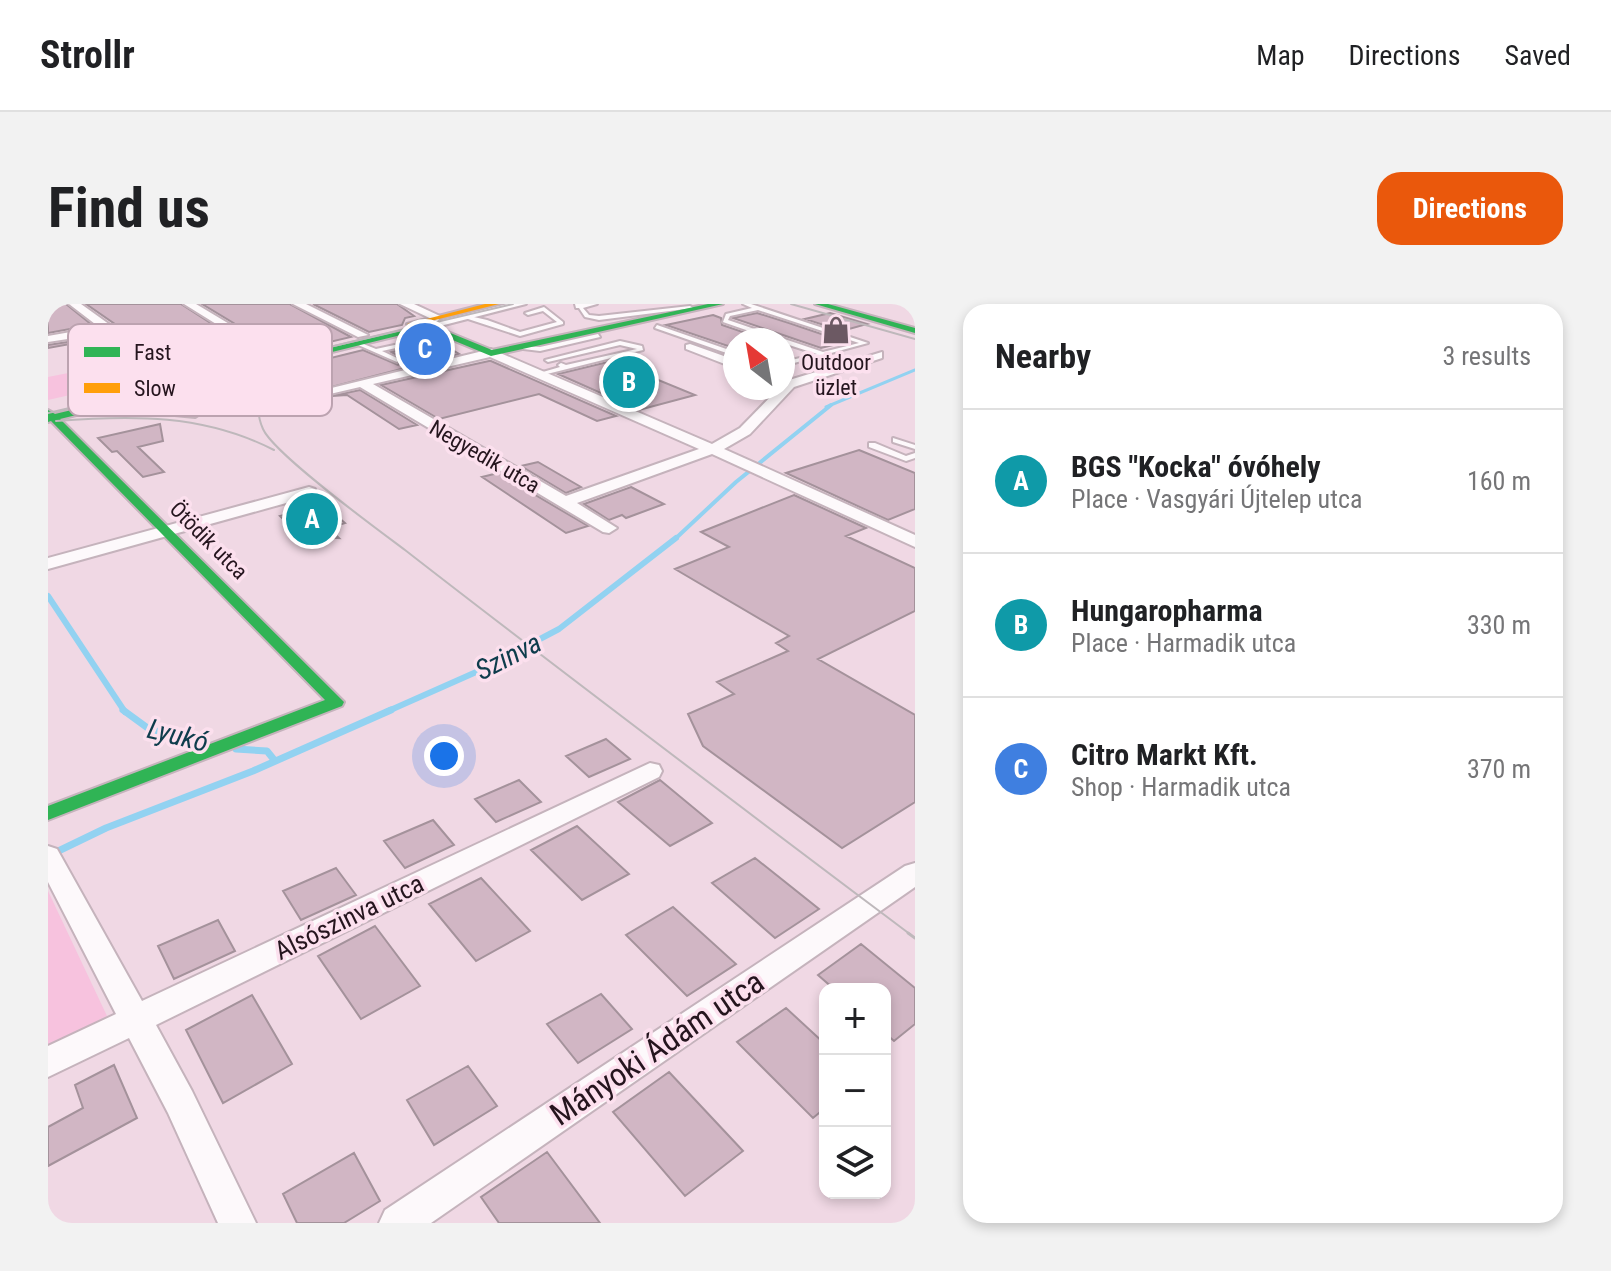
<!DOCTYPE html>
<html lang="en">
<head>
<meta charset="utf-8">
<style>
	:root { --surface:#fff; --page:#f2f2f2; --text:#202124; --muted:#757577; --line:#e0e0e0; --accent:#ea580c }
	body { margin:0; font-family:"Roboto Condensed",sans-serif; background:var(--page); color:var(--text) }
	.controls { position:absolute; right:24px; bottom:24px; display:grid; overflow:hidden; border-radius:16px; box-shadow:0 4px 12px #0003 }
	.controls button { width:72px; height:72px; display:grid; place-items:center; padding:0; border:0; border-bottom:2px solid var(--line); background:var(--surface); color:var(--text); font:40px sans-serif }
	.compass { position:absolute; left:675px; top:24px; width:72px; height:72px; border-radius:50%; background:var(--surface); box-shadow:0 4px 12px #0003; rotate:329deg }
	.you { position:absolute; left:396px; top:452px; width:28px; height:28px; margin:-20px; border:6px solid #fff; border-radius:50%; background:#1a73e8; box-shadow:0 0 0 12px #1a73e833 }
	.badge { display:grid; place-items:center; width:52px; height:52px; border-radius:50%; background:var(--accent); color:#fff; font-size:26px; font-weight:700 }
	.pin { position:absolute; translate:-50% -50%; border:4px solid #fff; box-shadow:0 2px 8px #0006 }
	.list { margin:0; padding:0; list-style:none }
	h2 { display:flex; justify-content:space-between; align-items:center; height:104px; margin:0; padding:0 32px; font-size:34px }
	h2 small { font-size:26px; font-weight:400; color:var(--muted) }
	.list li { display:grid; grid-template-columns:52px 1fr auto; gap:24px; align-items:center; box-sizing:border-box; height:144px; padding:0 32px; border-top:2px solid var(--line) }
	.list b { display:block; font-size:30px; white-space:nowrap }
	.list p { margin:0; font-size:26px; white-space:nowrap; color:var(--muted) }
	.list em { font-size:26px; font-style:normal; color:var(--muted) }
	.icon { flex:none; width:44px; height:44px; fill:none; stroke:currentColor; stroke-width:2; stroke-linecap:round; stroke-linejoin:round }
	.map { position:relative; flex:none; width:867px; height:919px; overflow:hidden; border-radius:24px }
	header { display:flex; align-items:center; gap:48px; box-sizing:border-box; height:112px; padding:0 40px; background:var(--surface); border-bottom:2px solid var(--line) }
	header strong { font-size:38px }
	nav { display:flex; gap:44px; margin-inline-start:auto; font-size:28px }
	.intro { display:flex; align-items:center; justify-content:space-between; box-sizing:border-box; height:192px; padding:0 48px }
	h1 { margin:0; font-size:56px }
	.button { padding:20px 36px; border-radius:24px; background:var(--accent); color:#fff; font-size:28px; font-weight:700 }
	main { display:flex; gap:48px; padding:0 48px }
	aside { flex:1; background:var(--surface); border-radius:24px; box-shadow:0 4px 12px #0003 }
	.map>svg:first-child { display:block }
	.green { fill:#f7c2de }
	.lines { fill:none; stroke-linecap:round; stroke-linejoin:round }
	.stream-far3 { stroke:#92d2f1; stroke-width:3 }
	.stream-far2 { stroke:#92d2f1; stroke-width:4 }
	.stream-far1 { stroke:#92d2f1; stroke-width:6 }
	.stream { stroke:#92d2f1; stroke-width:7 }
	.building { fill:#d1b6c4; stroke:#a4929b; stroke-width:2 }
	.lane-casing { stroke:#c5b3bc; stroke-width:4 }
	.street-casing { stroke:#c5b3bc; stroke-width:4 }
	.fast-casing { stroke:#c5b3bc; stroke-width:4 }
	.slow-casing { stroke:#c5b3bc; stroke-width:4 }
	.lane { fill:#fdf9fb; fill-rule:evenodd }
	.street { fill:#fdf9fb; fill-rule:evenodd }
	.fast { fill:#30b455; fill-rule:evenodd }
	.slow { fill:#ff9f0a; fill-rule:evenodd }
	.tram-far1 { stroke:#beb8bb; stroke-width:2 }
	.tram { stroke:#beb8bb; stroke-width:3 }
	.labels { text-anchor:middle; stroke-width:7; stroke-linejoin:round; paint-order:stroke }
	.far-poi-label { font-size:22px; fill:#25151e; stroke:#fce0ee }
	.far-street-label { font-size:22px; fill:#25151e; stroke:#fce0ee }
	.street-label { font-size:26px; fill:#25151e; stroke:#fce0ee }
	.water-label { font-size:28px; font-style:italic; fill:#0e3c4c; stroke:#fce0ee }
	.near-street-label { font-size:32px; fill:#25151e; stroke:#fce0ee }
	.key { fill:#fce0ee; stroke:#bca3b0; stroke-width:2 }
	.key-label { font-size:22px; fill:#25151e }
</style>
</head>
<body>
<header>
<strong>Strollr</strong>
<nav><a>Map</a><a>Directions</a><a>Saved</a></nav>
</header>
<div class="intro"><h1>Find us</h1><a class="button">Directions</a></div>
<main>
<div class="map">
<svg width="867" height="919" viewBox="0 0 867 919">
	<rect width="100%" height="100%" fill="#f0d8e4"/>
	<path class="green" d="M91 55 114 70 0 96V73Z
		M0 587 59 712 0 742Z"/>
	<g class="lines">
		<path class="stream-far3" d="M778 103 867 66"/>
		<path class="stream-far2" d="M626 236 688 178 783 101"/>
		<path class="stream-far1" d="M0 292 77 408
			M338 408 435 365 511 325 628 234"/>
		<path class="stream" d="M75 406 101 425 155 440
			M188 445 219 447 227 457
			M0 552 58 524 205 467 343 406"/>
	</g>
	<path class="building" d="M0 0H18L44 21 0 29Z
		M38 0H133L217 54 142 72Z
		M154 0H242L303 33 235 49Z
		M265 0H349L366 12 357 14 354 21 321 28Z
		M709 9 741 19 797 38 773 44 685 14Z
		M782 9 819 20 794 27 757 15Z
		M665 11 673 14 674 21 718 36H687V41L680 42 618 21Z
		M58 32 89 54 59 60 33 38 0 44V41Z
		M391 38 411 50 249 92 234 81 178 97 186 103 154 111 134 98 202 82V74L315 46 350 61 354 54 343 48Z
		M441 57H443L568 112 549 117 491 90 391 115 333 81Z
		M564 57 647 91 591 106 510 70Z
		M312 86 369 121 351 125 299 91 284 92Z
		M112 120 115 137 90 143 116 168 95 173 69 147 64 148 50 134Z
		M811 146 867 169V205L840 216 738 169Z
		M490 158 533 183 518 189 473 162Z
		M450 169 540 222 518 229 434 173Z
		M583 183 616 200 578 214 574 211 561 216 536 200Z
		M746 191 818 224 798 232 867 264V307L770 355 867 411V498L794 544 655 442 640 410 686 390 669 378 740 347 728 339 741 332 627 265 681 243 653 228Z
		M244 200H275L297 219 280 224 291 234 253 232 232 212 251 207Z
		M558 435 582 455 541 473 518 452Z
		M471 476 493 498 448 518 427 495Z
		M612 476 664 519 622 542 570 498Z
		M385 516 406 541 357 564 336 537Z
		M529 522 581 570 534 596 483 546Z
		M707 554 771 605 727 634 664 579Z
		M288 564 308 591 253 616 235 587Z
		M433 574 482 627 428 657 381 600Z
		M625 603 688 660 639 692 578 631Z
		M170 616 187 647 126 675 110 642Z
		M327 622 372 682 313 715 270 652Z
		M813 640 867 684V720L846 737 837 729V685H786L770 671Z
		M553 690 584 725 530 759 499 720Z
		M204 691 244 760 175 799 138 726Z
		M738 704 777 740V804L765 814 689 738Z
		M66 761 89 814 0 862V823L35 804 27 781Z
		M420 762 449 802 386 841 359 796Z
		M621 768 695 847 637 892 565 808Z
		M499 848 552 919H451L433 893Z
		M306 849 332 897 296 919H249L235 890Z"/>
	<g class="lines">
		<defs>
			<path id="lane" d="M527 0H549L535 4 541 11 551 12 642 2 645 4 551 16 537 13 531 4H528Z
				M695 0H703L820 39 735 62V58L769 50 735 39V36H727L675 18 678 10 704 4ZM710 6 811 39 775 48 680 16 682 12Z
				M496 3 515 18V20L472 32 414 13 417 11 439 16 472 28 509 18 495 7 480 11 477 9Z
				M609 21 687 48V52L607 24Z
				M550 30 552 33 492 47 467 44 470 42 492 43Z
				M388 32 390 35 334 47 351 55 349 58 308 40 313 39 328 45Z
				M572 37 594 42 595 46 491 72 488 70 512 63 510 61 513 59 518 61 589 45 572 41 500 58 497 56Z
				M199 76 201 77V79L83 108 50 106 47 104 50 102 83 104Z
				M98 105 147 109 150 111 147 113 96 108V106Z
				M845 134 867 141V145L845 138Z
				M821 139H827L858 152 867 149V154L858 157 821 143Z"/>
			<path id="street" d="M21 0H33L133 72 123 75 59 29 0 38V32L51 23Z
				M136 0H148L233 51 223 54Z
				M245 0H258L320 31 310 33Z
				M352 0H366L392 12 390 17 460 0H478L365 29 361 28V24L388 17Z
				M642 40 687 56V64L638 45V41Z
				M443 45 664 140 692 124 731 84H735L738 77 834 48V54L746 83 702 130 676 145 867 231V243L664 150 529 199 569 224 561 229 555 228 312 83 269 93 263 89ZM442 53 651 145 518 192 325 80Z
				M261 183 267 185V191L0 265V254Z
				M602 459 611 461 614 467 611 473 108 721 144 787 208 919H170L120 809 81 734 0 773V742L68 710 0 578V542L9 545 94 697Z
				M867 559V583L383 919H331L337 906 857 562Z"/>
			<path id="fast" d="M660 0H675L443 52 395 32 365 28 12 115 296 398 294 402 0 516V502L277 396 3 117 0 118V106L7 110 365 24 400 28 444 46Z
				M767 0H780L867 24V29Z"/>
			<path id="slow" d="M437 0H451L363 22 359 20Z"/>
		</defs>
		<use href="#lane" class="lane-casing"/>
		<use href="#street" class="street-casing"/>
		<use href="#fast" class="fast-casing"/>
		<use href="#slow" class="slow-casing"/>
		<use href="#lane" class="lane"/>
		<use href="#street" class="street"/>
		<use href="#fast" class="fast"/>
		<use href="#slow" class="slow"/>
		<path class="tram-far1" d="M743 0 867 35
			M254 48C225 61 200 91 215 125 226 150 329 225 357 246 524 376 693 503 863 631
			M0 109 465 0
			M8 117C84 111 156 110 226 146"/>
		<path class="tram" d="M860 629 867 634"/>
	</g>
	<defs>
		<symbol id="shop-bare" viewBox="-9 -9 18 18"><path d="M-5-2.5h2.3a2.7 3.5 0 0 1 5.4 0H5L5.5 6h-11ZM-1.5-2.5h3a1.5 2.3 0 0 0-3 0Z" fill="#6c5963" stroke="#fce0ee" stroke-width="2.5" paint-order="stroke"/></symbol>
	</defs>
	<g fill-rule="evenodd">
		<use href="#shop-bare" x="768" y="6" width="40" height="40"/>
	</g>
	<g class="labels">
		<g class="far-poi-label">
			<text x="788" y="66">Outdoor<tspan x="788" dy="25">üzlet</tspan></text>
		</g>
		<g class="far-street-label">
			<text transform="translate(437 152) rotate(30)" y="8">Negyedik utca</text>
			<text transform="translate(161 236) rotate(45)" y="8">Ötödik utca</text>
		</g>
		<g class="street-label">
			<text transform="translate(301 613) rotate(-26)" y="9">Alsószinva utca</text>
		</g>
		<g class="water-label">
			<text transform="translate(460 352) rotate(-27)" y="10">Szinva</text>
			<text transform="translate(130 431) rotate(14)" y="10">Lyukó</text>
		</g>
		<g class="near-street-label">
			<text transform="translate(609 744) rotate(-34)" y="11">Mányoki Ádám utca</text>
		</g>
	</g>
	<rect x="20" y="20" width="264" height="92" rx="12" class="key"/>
	<rect x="36" y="43" width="36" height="10" fill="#30b455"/>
	<rect x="36" y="79" width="36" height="10" fill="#ff9f0a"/>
	<g class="key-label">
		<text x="86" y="56">Fast</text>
		<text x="86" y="92">Slow</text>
	</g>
</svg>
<div class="controls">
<button>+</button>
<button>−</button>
<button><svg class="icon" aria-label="layers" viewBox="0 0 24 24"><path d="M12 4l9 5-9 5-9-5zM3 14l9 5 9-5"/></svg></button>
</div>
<svg class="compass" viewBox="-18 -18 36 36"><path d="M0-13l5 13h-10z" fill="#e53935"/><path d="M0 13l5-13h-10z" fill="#757577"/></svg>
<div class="you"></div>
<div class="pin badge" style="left:264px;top:215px;background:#0f9aa8">A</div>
<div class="pin badge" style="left:581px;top:78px;background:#0f9aa8">B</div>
<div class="pin badge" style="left:377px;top:45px;background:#3f7fe0">C</div>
</div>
<aside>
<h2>Nearby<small>3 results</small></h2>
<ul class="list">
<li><span class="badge" style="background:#0f9aa8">A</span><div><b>BGS &quot;Kocka&quot; óvóhely</b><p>Place · Vasgyári Újtelep utca</p></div><em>160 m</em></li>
<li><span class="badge" style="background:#0f9aa8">B</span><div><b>Hungaropharma</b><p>Place · Harmadik utca</p></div><em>330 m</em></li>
<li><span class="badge" style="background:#3f7fe0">C</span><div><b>Citro Markt Kft.</b><p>Shop · Harmadik utca</p></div><em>370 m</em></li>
</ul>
</aside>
</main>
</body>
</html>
